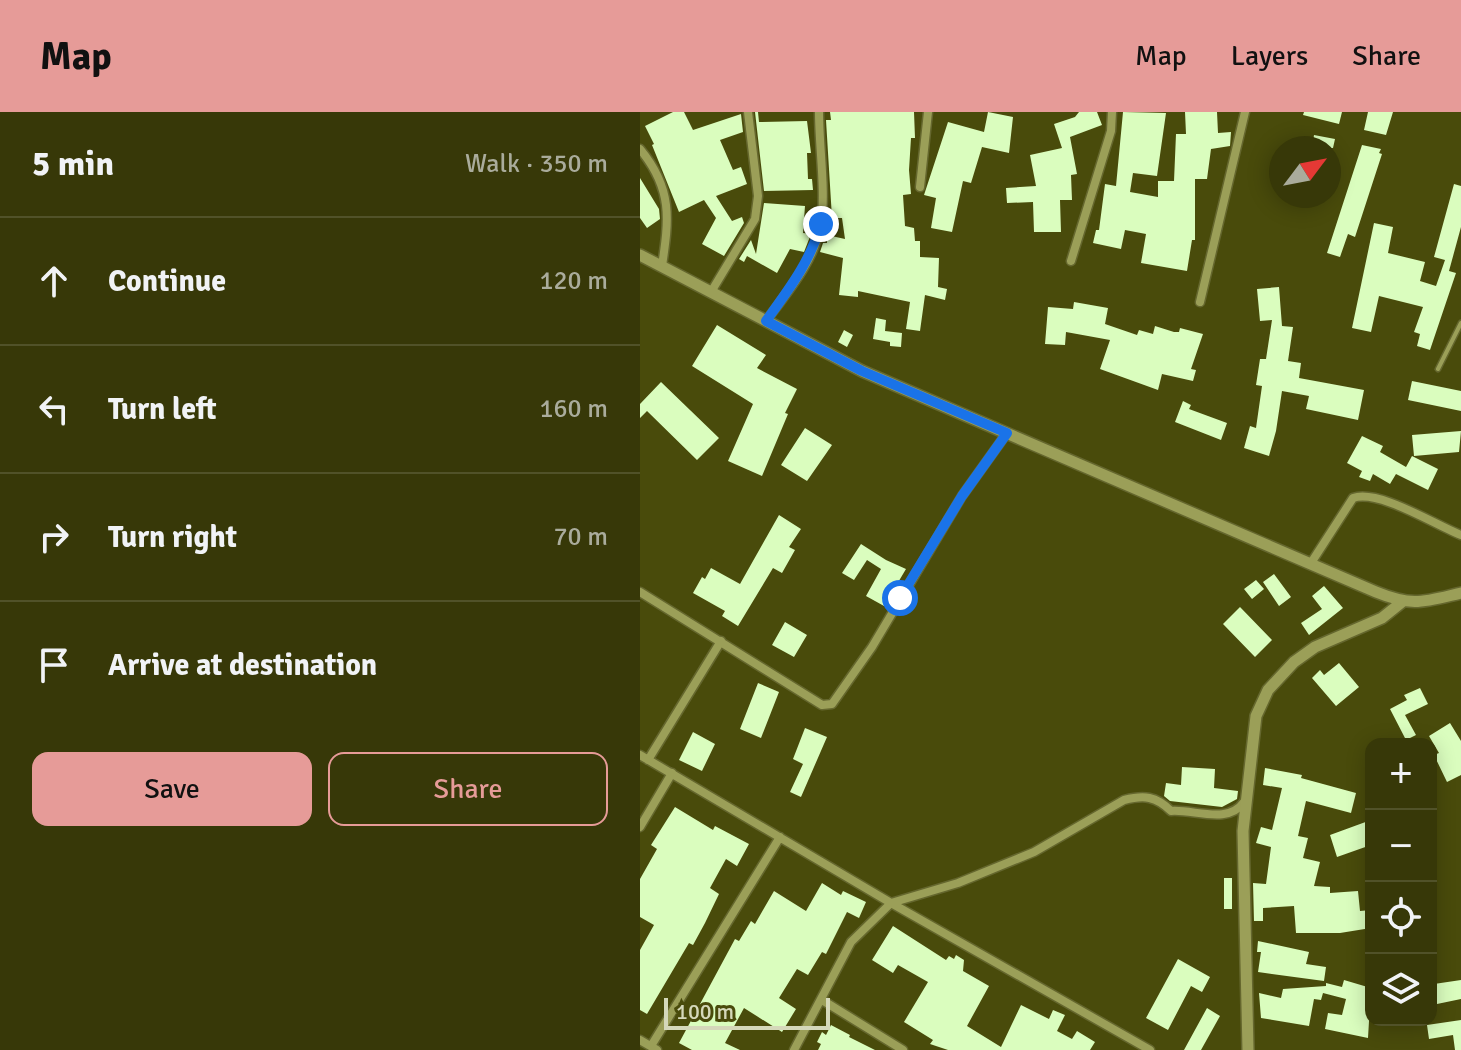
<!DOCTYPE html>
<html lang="en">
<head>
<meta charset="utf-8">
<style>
	:root { --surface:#373808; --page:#424316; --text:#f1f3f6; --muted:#aaac9c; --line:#515229; --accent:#e69b98 }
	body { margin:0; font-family:Signika,sans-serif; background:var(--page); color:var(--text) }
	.controls { position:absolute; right:24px; bottom:24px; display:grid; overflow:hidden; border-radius:16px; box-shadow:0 4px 20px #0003 }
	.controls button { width:72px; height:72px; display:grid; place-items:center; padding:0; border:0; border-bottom:2px solid var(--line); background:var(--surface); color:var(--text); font:40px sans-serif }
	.compass { position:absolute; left:629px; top:24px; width:72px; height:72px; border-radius:50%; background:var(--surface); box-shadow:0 4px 20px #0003; rotate:58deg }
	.scale { position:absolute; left:24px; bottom:20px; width:166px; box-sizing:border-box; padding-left:8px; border:4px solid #d5d8ba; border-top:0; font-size:22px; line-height:28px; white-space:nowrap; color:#d5d8ba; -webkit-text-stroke:6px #494b0b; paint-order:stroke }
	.stop { position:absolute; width:24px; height:24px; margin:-18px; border:6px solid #1a73e8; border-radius:50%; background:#fff }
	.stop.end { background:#1a73e8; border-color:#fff; box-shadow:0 2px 8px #0008 }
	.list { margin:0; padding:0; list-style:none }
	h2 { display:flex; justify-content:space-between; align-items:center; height:104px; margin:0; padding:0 32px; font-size:34px }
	h2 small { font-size:26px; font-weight:400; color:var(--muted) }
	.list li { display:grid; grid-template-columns:52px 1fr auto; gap:24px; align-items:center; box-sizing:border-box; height:128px; padding:0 32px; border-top:2px solid var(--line) }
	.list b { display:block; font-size:30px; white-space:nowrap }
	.list em { font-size:26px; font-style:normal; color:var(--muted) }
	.actions { display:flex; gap:16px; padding:24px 32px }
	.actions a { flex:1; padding:18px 0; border:2px solid var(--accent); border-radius:16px; text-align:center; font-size:28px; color:var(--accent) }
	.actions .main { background:var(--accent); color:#111 }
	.icon { flex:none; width:44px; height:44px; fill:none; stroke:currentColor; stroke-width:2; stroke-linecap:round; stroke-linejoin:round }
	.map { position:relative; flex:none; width:821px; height:938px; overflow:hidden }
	header { display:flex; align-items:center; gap:48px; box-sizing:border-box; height:112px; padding:0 40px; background:var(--accent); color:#111 }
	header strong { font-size:38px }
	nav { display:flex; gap:44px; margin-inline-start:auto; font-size:28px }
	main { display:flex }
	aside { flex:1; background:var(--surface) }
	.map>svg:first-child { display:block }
	.building { fill:#dafdbe }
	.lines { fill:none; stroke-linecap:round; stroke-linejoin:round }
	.service-casing { stroke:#65672e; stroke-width:7 }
	.minor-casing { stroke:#65672e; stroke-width:11 }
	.tertiary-casing { stroke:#65672e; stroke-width:14 }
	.service { stroke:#9b9f58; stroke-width:4 }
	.minor { stroke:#9b9f58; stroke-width:8 }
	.tertiary { stroke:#9b9f58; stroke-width:11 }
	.route { stroke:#1a73e8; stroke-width:10 }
</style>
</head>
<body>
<header>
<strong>Map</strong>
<nav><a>Map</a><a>Layers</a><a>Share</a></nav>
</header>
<main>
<aside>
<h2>5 min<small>Walk · 350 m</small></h2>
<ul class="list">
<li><svg class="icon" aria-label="ahead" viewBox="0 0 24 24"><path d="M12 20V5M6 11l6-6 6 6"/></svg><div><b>Continue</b></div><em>120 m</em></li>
<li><svg class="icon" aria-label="left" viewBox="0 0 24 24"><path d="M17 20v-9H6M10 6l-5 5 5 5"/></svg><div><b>Turn left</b></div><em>160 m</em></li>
<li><svg class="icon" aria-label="right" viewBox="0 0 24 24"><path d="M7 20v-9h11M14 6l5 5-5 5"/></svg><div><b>Turn right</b></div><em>70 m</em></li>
<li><svg class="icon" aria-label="arrive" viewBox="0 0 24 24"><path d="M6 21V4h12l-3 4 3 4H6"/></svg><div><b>Arrive at destination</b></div></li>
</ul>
<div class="actions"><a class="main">Save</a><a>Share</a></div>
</aside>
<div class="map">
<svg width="821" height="938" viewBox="0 0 821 938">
	<rect width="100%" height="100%" fill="#494b0b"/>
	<path class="building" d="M33 0H44L53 18 101 2 103 20 80 28 93 58 101 55 107 72 76 84 92 109 102 105 104 111 84 144 62 132 76 106 64 88 39 100 12 33 14 32 5 14Z
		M115 0H118L119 10 167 9 171 41H167L168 67H172L173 78 124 79Z
		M190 0H274L275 26H271L269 58 271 82 263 83 265 114 274 116 275 129H280V145L299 146 298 175 307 177 305 188 285 183 280 219 266 217 270 190 218 179V185L199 183 203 146 180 140 183 131H187V123L205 127 202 106H192L186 8H191Z
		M348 0 373 5 369 41 342 35 331 71 323 69 312 120 291 116 296 86 284 83 308 10 344 20Z
		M439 0H457L462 13 430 25 437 62 431 63 432 88H420L421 120H394L393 90 367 91 366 76 396 74 390 43 422 36 414 12 435 5Z
		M483 0 526 1 517 64 493 61 490 80 518 85V69H534L536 22H546L545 0H577L578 21 591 20 590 34 571 37 567 67H555V128H552L547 159 501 151 506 122 485 118 481 137 453 131 456 118H459L465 72 476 74Z
		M664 0H702L699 12 663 3Z
		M728 0H753L746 23 724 18Z
		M674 23 695 27 693 36H672Z
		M722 33 741 37 739 41 742 42 715 125 708 122 700 145 687 141Z
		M0 66 19 97 20 107 7 116 0 106Z
		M814 72 821 74V115L809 159 816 161 790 238 777 234 780 222 774 220 783 195 739 184 731 220 712 216 734 111 753 115 748 141 785 150 780 169 796 174 805 148 794 145Z
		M124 91 165 94 163 121 171 122 164 140 150 137 137 161 107 144 104 150 99 147 111 128 116 142Z
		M639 175 642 214 653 215 648 249 661 251 659 266 724 278 718 308 666 297 669 284 642 279 636 319 629 344 604 336 610 314 616 316 622 274 616 273 620 247H626L632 208 620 209 617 177Z
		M434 190 468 196 465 212 497 223 499 218 513 222 515 214 534 220H539L540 216 563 222 551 257 556 258 553 269 522 262 518 278 460 257 470 228 426 220 425 233 405 232 408 195 433 197Z
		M236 206 246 208 245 219 262 221 261 235 250 234V230L233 227Z
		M77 213 126 243 117 256 157 277 145 301 148 302 122 364 88 349 113 292 52 254Z
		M204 218 213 223 207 235 198 230Z
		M772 269 821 279V299L768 288Z
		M21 270 79 326 57 348 7 299 0 306V292Z
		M543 289 551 293 549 297 587 311 581 328 535 310Z
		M165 316 192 333 167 369 141 353Z
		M821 319 819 340 774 344 772 323Z
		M722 324 743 334 740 340 766 355 772 344 798 357 788 378 756 362 750 372 733 362 730 369 719 365 722 359 707 351Z
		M139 403 161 417 149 435 155 438 142 461 133 456 98 514 82 504 85 499 53 481 62 465 65 467 71 456 100 472Z
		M221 432 246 448 266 457 244 494 226 484 241 457 227 448 214 468 202 461Z
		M634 462 651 485 639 494 623 470Z
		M616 468 624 477 612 487 604 477Z
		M684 474 703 496 669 523 661 511 682 497 672 484Z
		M600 495 632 528 615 545 583 512Z
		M145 510 167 523 154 545 132 533Z
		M699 551 719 575 696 594 672 566 680 558 684 563Z
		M118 571 139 580 121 626 100 617Z
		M780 576 788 592 765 603 776 623 766 628 750 597 767 588 764 583Z
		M810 611 821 629V663L807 670 794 643 799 641 789 624Z
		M165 616 187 625 161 685 150 680 163 652 153 647Z
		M53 620 75 632 62 659 39 648Z
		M542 655 575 657 574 676 598 679 597 687 582 695 530 689 524 684 526 671 541 673Z
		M625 656 662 663 661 666 716 681 711 701 666 689 658 724 668 726 663 746 680 750 674 774 690 775V781L718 779 720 799 731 798V816L700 821H656L654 794 623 796V809H614L613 771 626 772 631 735 616 731 621 715 632 718 642 676 623 673Z
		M35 695 73 718 75 714 109 732 97 754 86 747 70 776 79 782 65 811 53 833 49 831 7 902 0 898V838L14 813 0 805V767L17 737 11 733Z
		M731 708V733L697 745 690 723Z
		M584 766H592V797H584Z
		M182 771 201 783 203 779 226 790 219 806 207 800 186 842 182 840 168 863 157 857 139 886 156 897 142 920 104 896 85 931 100 938H52L39 931 95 827 99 829 111 809 115 812 134 779 166 799Z
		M253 814 306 848 309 844 314 847 316 843 324 848 323 859 349 874 327 914 361 935 381 893 409 907 413 898 425 903 417 919 432 927 437 919 455 930 450 938H308L290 932 293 928 264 910 288 870 258 853 253 861 232 848Z
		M618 829 669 840 666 852 686 855 684 869 618 860 621 840H617Z
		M538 847 570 865 562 880 551 874 528 918 506 906Z
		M704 868 731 876 728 926 685 917 688 901 702 903 706 887 683 881 681 888 674 887 669 914 621 906 619 881 641 886 643 877 686 874V871L702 875Z
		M821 868V887L797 892 794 872Z
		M567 896 580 904 561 938H544Z
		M821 908V938H815L813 923 789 927 787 913Z
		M191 913 210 923 209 925 235 938H178L181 932 177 930 182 920 186 923Z"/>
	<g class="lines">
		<defs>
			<path id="service" d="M798 257 821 211"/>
			<path id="minor" d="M0 37C33 77 29 107 22 154
				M280 75 288 0
				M431 149 471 19 472 0
				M71 180 115 107 118 84 108 0
				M560 190 605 0
				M126 209C148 179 174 150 181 112 186 79 179 35 179 0
				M671 451 713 386C739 377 795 413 821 423
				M0 480 182 593 192 592 232 535 322 384 367 321
				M0 643 251 791 510 938
				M8 648 81 529
				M0 715 32 661
				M182 888 263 938
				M0 928 17 938
				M11 934 140 725
				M154 938 211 830 251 791 318 771 394 740 484 688C504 683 516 684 531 699 554 697 588 713 604 690"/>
			<path id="tertiary" d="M0 143 222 259 736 480C773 495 783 490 821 481
				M608 938 603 719 616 604 628 578 654 550 675 535 742 506 762 490"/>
		</defs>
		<use href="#service" class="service-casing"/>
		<use href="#minor" class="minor-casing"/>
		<use href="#tertiary" class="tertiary-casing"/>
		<use href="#service" class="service"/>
		<use href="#minor" class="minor"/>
		<use href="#tertiary" class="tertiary"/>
	</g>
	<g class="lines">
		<path class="route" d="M181 112C170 150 149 177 126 209L222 259 367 321 322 384 260 486"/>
	</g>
</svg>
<div class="controls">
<button>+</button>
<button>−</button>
<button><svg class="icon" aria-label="locate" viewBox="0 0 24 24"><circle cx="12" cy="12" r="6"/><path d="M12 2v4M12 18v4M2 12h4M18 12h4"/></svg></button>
<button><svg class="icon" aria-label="layers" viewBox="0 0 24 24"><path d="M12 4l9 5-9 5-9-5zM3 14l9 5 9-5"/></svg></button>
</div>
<svg class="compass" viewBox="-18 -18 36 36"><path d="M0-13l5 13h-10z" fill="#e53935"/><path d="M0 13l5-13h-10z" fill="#aaac9c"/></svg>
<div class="scale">100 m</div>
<div class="stop" style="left:260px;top:486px"></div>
<div class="stop end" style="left:181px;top:112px"></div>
</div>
</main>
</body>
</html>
